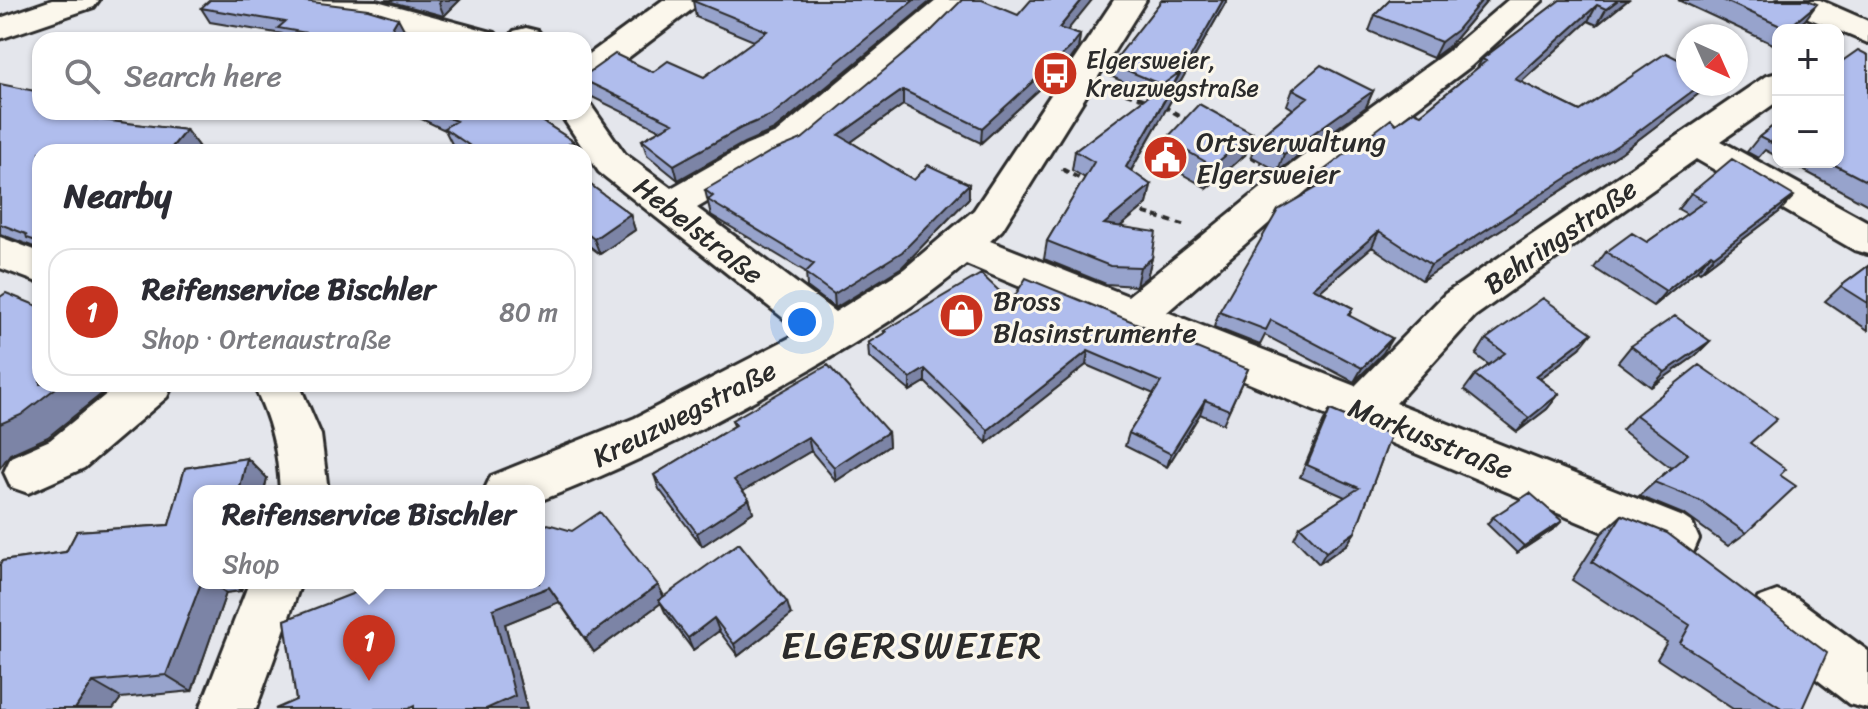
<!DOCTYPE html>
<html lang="en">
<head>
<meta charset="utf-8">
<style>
	:root { --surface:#fff; --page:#f2f2f3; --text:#2b2b33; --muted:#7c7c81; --line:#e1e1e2; --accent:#c8321e }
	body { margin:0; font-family:Sriracha,sans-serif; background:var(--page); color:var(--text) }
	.controls { position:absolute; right:24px; top:24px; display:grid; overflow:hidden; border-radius:16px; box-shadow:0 2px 6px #0004 }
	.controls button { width:72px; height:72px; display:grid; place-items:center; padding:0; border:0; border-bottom:2px solid var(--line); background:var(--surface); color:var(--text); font:40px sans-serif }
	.compass { position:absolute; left:1676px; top:24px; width:72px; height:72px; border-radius:50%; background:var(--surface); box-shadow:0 2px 6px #0004; rotate:135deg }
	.you { position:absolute; left:802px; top:322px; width:28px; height:28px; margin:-20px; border:6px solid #fff; border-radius:50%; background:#1a73e8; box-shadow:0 0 0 12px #1a73e833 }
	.badge { display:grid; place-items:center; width:52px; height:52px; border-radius:50%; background:var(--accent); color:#fff; font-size:26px; font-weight:700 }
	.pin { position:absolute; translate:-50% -66px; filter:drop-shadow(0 2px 4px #0008) }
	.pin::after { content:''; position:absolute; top:42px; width:28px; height:24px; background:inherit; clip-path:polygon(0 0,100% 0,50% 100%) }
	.popup { position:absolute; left:193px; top:485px; width:352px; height:104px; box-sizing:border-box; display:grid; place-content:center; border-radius:16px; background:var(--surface); filter:drop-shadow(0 2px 6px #0005); font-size:26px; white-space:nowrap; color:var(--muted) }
	.popup b { font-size:30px; color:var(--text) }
	.popup::after { content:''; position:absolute; left:50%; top:100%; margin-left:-16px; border:16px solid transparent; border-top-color:var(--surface) }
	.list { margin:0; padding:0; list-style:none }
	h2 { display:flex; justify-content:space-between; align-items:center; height:104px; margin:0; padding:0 32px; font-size:34px }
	h2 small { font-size:26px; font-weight:400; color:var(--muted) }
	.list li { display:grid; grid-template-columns:52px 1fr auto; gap:24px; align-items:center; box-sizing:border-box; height:128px; margin:0 16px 16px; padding:0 16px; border:2px solid var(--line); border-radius:24px }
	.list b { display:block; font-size:30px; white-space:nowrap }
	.list p { margin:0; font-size:26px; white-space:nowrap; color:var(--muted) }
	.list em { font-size:26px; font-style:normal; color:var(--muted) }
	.icon { flex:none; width:44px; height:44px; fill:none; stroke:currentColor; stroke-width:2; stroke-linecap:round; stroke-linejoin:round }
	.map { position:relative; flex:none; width:1868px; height:709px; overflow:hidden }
	.search { position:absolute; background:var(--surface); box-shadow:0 2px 6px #0004; left:32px; top:32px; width:560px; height:88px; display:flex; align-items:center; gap:20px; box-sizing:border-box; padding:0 28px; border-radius:24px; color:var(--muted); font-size:30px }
	.panel { position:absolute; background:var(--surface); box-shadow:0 2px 6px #0004; left:32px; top:144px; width:560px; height:248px; border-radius:24px }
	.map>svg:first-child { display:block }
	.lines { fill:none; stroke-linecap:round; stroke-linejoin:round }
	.minor-casing { stroke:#2b2b2b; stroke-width:6 }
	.path { stroke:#2b2b2b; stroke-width:4; stroke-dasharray:7 5; stroke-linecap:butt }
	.minor { fill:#fbf7ec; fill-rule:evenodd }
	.wall { fill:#97a3cc; stroke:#2b2b2b; stroke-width:2 }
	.shaded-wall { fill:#7b84a6; stroke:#2b2b2b; stroke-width:2 }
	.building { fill:#b0bded; stroke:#2b2b2b; stroke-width:2 }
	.labels { text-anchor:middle; stroke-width:6; stroke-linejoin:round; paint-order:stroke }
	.far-poi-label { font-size:24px; fill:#2b2b2b; stroke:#fbf7ec; text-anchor:start }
	.poi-label { font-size:28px; fill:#2b2b2b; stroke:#fbf7ec; text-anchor:start }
	.street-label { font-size:28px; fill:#2b2b2b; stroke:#fbf7ec }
	.near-quarter-label { font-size:38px; letter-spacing:2px; fill:#2b2b2b; stroke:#fbf7ec }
</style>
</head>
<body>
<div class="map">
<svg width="1868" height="709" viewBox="0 0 1868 709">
	<rect width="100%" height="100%" fill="#e4e6ec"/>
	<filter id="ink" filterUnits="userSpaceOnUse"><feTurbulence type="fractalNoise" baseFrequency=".0125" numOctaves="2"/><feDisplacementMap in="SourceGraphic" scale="16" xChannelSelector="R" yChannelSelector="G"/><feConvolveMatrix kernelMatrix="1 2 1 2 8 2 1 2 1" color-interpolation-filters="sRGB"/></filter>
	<g filter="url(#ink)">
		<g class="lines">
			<defs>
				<path id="minor" d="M52 0H99L94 7 0 39V18Z
					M283 0 377 1 495 33 500 40H446L375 20 299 10 288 7Z
					M663 0H700L695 7 596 82 584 85V58Z
					M937 0H972L928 44 802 151 771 164 697 208 835 312 904 269 974 210 1114 0H1146L1002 230 990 241 1128 296 1281 172 1447 52 1508 0H1543L1471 66 1307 190 1167 312 1355 386 1445 294 1766 76 1778 73V101L1721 141 1868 222V254L1854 250 1696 159 1475 316 1396 403 1683 517 1692 523 1699 539 1692 555 1674 562 966 264C920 304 867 336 814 367 726 418 635 465 539 501V491H484L491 476 635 418 801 332 599 172 559 112H584V102L590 104 625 154 671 188 745 146 776 133Z
					M1777 0H1820L1868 21V43L1782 7Z
					M526 28 538 31 543 38 507 40 514 31Z
					M0 237 40 252V283L0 268Z
					M119 384H173L167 397 84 468 28 493 11 487 4 472 11 457 50 440Z
					M253 384H299L321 435 328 491H280C278 450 271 420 253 384Z
					M249 583H301L256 709H200Z
					M1777 591 1796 598 1868 651V709L1849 704 1758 634 1751 616 1758 598Z"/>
			</defs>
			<use href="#minor" class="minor-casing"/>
			<path class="path" d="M1114 89 1150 101
				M1163 106 1189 121
				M1240 150 1262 163
				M1062 169 1088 183
				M1132 209 1183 225"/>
			<use href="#minor" class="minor"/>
		</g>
		<path class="wall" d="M384 0H460L444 16Z
			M695 0H932L774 130 744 143 678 180 647 155 642 140 660 130 586 94 584 88V76L653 72 704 77 754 41 696 17 693 1Z
			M1162 0H1227L1181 81 1178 84 1177 90 1131 171 1151 185 1147 204 1120 227 1152 258 1147 277 1136 286 1106 284 1044 259 1047 241 1085 178 1072 170 1075 151 1151 94 1110 76 1112 64Z
			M1390 0H1488L1449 46 1433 58 1369 31 1375 15Z
			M1560 0H1628L1597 25 1588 21 1521 82 1580 111 1701 92 1622 152 1422 280 1372 247 1320 291 1353 308 1349 316 1383 353 1354 382 1265 335 1260 345 1214 327 1219 312 1313 190 1319 174 1396 124 1421 114 1477 68 1482 59Z
			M1678 0H1808L1805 20 1793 30H1778V42L1775 45Z
			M201 8 405 31 400 40H285L282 34 210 22Z
			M1018 15 1080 35 1078 49 1068 63 981 143 903 105 851 142 914 180 969 198 902 267 835 308 807 287 806 272 711 215 705 190 802 139Z
			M1868 55V205L1788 162H1838V64Z
			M0 84 40 112H99L103 118 101 120 186 130 198 146 40 152V251L37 248 0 234Z
			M1293 89 1373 91 1366 107 1278 171 1251 156 1256 140 1293 109 1287 105Z
			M412 112H528L573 141 577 152H463L452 144 445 130 415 116Z
			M1778 122V157L1765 150 1758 158 1747 152 1759 137Z
			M1166 139 1245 155 1207 188 1161 162Z
			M584 180 630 214 635 230 600 254 584 242Z
			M1691 193 1779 212 1700 272 1697 270 1653 306 1594 268 1606 252 1647 242 1687 214 1678 209Z
			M1868 266V330L1825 301 1841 286Z
			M1011 302 1248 369 1223 424 1200 414 1167 467 1125 446 1129 433 1154 394 1086 365 987 443 925 382 910 391 869 357 868 343 884 334V331Z
			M1486 339 1580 348 1540 379 1559 394 1547 409 1517 432 1464 390 1475 375 1489 365 1476 355Z
			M1710 341 1695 356 1651 387 1618 362 1631 346Z
			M1330 410 1391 435 1355 532 1347 544 1319 564 1294 538 1300 526 1345 497 1300 477 1323 423Z
			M1636 415 1750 443 1780 475 1746 533 1728 546 1685 515 1639 496 1671 468 1622 430Z
			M732 420 888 432 889 446 836 481 811 451 743 491 749 499 753 512 702 546 659 489 654 475 734 426Z
			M247 458 267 478 264 491H199V583H243L241 591 226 593 192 691 121 698 113 709H0V565L2 561 66 552 77 531 169 525 185 468Z
			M1622 515 1802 709H1733L1657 659 1667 642 1572 580 1602 533Z
			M1493 517 1555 528 1517 553 1487 524Z
			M658 585 664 596 791 615 738 656 719 631 693 650 665 612 661 603 594 652 559 602 505 624 527 709 296 700 285 620Z"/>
		<path class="shaded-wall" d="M441 0H460L444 16 439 3Z
			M914 0H932L774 130 744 143 678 180 674 165Z
			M1082 0H1092L1058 42 1059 28Z
			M1223 0H1227L1181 81 1178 84 1177 90 1122 186 1126 167Z
			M1482 0H1488L1449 46 1433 58 1441 42Z
			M1618 0H1628L1597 25 1606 9Z
			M1817 4 1805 20 1793 30H1786Z
			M1597 5 1588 21 1507 95 1515 79Z
			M398 18 405 31 400 40H385Z
			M1080 35 1078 49 1068 63 981 143 982 128Z
			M1702 84H1707L1701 92 1622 152 1422 280 1431 265Z
			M903 90V105L841 149 839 135Z
			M1373 91 1366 107 1278 171 1284 154Z
			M80 112H99L103 118 89 133 76 117Z
			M186 130 198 146 193 152H168Z
			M1252 133 1245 155 1207 188 1213 166Z
			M573 141 577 152H556Z
			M969 184V198L902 267 835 308 834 294Z
			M1151 185 1147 204 1100 243 1104 224Z
			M1794 196 1779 212 1700 272 1714 256Z
			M630 214 635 230 600 254 594 239Z
			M1379 231 1372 247 1306 303 1313 288Z
			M1711 254 1697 270 1653 306 1666 291Z
			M1152 258 1147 277 1136 286 1140 267Z
			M1592 333 1580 348 1524 391 1536 376Z
			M1392 338 1383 353 1354 382 1362 368Z
			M1710 341 1695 356 1651 387 1665 372Z
			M1088 351 1086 365 987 443 988 430Z
			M925 369V382L910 391V378Z
			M61 384H114L48 437 10 454 0 468V424Z
			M1559 394 1547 409 1517 432 1529 418Z
			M1205 400 1200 414 1167 467 1171 454Z
			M888 432 889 446 836 481 834 467Z
			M808 437 811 451 738 494 734 480Z
			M247 458 267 478 264 491H239Z
			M749 499 753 512 702 546 697 533Z
			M1562 521 1555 528 1517 553 1524 546Z
			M1355 532 1347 544 1319 564 1326 552Z
			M201 583H213L226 593 192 691 166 675Z
			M232 583H243L241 591Z
			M658 585 665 600H659L661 603 594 652 585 638Z
			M549 587 559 602 505 624 527 709H486L493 609Z
			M787 602 791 615 738 656 734 644Z
			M714 618 719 631 693 650 688 638Z
			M93 682 121 698 113 709H75Z"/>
		<path class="building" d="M210 0H295L368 9 398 18 385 40 381 39 379 40H346L278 28 285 22 201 8Z
			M695 0H914L772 115 741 128 674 165 642 140 673 123 584 80V76L615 54 653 72 668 61 704 77 767 31 693 1Z
			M962 0H982L1018 15 1031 0H1082L1059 28 1080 35 1070 48 982 128 903 90 839 135 914 180 928 165 969 184 902 252 834 294 805 273 814 264 708 200 713 196 705 190 770 152 802 139 930 32Z
			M1162 0H1223L1184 69 1162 85 1112 64Z
			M1390 0H1482L1457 30 1441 42 1375 15Z
			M1560 0H1618L1606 9 1597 5 1515 79 1580 111 1666 53 1688 64V84H1702L1632 136 1431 265 1379 231 1313 288 1353 308 1348 315 1392 338 1362 368 1271 320 1266 330 1219 312 1278 210 1330 180 1319 174 1391 119 1396 124 1414 111 1421 114 1486 61 1482 59Z
			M1723 0H1808L1817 4 1787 29Z
			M1858 50 1868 55V182L1829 162H1838V77L1839 76 1838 75V64Z
			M1321 65 1373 91 1284 154 1256 140 1308 97 1293 89Z
			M1181 71 1126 167 1151 185 1104 224 1156 232 1152 258 1140 267 1110 266 1047 241 1094 162 1075 151Z
			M0 84 40 92V112H80L76 117 186 130 168 152H40V241H36L27 238 26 234 0 224Z
			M1199 104 1252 133 1213 166 1166 139Z
			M434 112H528L573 141 556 152H479L444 128 456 121Z
			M1778 122V135L1776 134 1771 143 1759 137Z
			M1732 159 1794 196 1714 256 1711 254 1666 291 1606 252 1632 233 1647 242 1705 201 1691 193Z
			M584 180 630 214 594 239 584 231Z
			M1868 266V303L1841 286Z
			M981 274 1011 302 1026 278 1248 369 1229 410 1205 400 1171 454 1129 433 1161 382 1088 351 988 430 925 369 910 378 868 343 886 332 884 331Z
			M6 293 40 307V384H61L21 415 0 424V297Z
			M1543 298 1592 333 1536 376 1559 394 1529 418 1475 375 1505 353 1486 339Z
			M1675 316 1710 341 1665 372 1631 346Z
			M828 365 888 432 834 467 808 437 734 480 749 499 697 533 654 475 736 425 732 420Z
			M1699 365 1777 419 1750 443 1786 469 1780 475 1796 486 1746 533 1701 501 1654 482 1688 454 1636 415Z
			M1330 410 1391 435 1355 532 1326 552 1300 526 1359 488 1307 465Z
			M247 458 239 491H199V583H201L166 675 93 682 75 709H0V565L2 561 66 552 77 531 169 525 185 468Z
			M1530 493 1562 521 1524 546 1493 517Z
			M600 512 658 585 585 638 549 587 493 609 515 696 486 709H414V706L408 709H275L296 700 285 620 375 585V583H539V530L548 524 572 531Z
			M1622 515 1667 533 1827 653 1802 709H1783L1680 643 1690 625 1592 562Z
			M739 543 787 602 734 644 714 618 688 638 659 600Z"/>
	</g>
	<defs>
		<symbol id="bus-disc" viewBox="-11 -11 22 22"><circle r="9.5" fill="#c8321e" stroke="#fbf7ec"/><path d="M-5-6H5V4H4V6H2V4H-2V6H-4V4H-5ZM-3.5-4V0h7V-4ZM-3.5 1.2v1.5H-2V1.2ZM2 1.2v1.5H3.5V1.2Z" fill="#fff"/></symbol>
		<symbol id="civic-disc" viewBox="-11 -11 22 22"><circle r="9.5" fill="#c8321e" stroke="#fbf7ec"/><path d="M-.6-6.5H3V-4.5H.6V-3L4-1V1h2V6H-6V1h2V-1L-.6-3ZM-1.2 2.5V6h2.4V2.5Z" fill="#fff"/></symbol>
		<symbol id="shop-disc" viewBox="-11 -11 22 22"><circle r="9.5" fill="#c8321e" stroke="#fbf7ec"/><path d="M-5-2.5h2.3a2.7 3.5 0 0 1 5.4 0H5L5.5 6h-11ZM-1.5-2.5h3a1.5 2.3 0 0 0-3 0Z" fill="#fff"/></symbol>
	</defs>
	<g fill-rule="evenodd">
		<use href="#bus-disc" x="1030" y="48" width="51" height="51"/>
		<use href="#civic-disc" x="1140" y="132" width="51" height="51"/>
		<use href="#shop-disc" x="936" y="290" width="51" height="51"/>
	</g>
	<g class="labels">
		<g class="far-poi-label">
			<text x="1086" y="68">Elgersweier,<tspan x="1086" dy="28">Kreuzwegstraße</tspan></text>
		</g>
		<g class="poi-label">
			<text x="1196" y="151">Ortsverwaltung<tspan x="1196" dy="32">Elgersweier</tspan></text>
			<text x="993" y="310">Bross<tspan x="993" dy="32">Blasinstrumente</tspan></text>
		</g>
		<g class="street-label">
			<text transform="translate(699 230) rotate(38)" y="10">Hebelstraße</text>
			<text transform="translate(1560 236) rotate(-35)" y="10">Behringstraße</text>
			<text transform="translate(684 413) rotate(-27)" y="10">Kreuzwegstraße</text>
			<text transform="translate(1431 438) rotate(22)" y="10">Markusstraße</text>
		</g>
		<g class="near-quarter-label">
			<text x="912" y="658">ELGERSWEIER</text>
		</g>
	</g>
</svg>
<div class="controls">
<button>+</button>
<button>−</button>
</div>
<svg class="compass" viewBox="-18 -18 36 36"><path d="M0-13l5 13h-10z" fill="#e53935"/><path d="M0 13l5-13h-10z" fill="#7c7c81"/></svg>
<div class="you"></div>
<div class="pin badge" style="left:369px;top:681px">1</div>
<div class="popup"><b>Reifenservice Bischler</b>Shop</div>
<div class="search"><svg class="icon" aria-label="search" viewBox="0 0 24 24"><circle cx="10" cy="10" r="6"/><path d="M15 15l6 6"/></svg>Search here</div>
<section class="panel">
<h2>Nearby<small></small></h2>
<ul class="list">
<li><span class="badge">1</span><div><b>Reifenservice Bischler</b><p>Shop · Ortenaustraße</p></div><em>80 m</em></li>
</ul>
</section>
</div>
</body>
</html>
